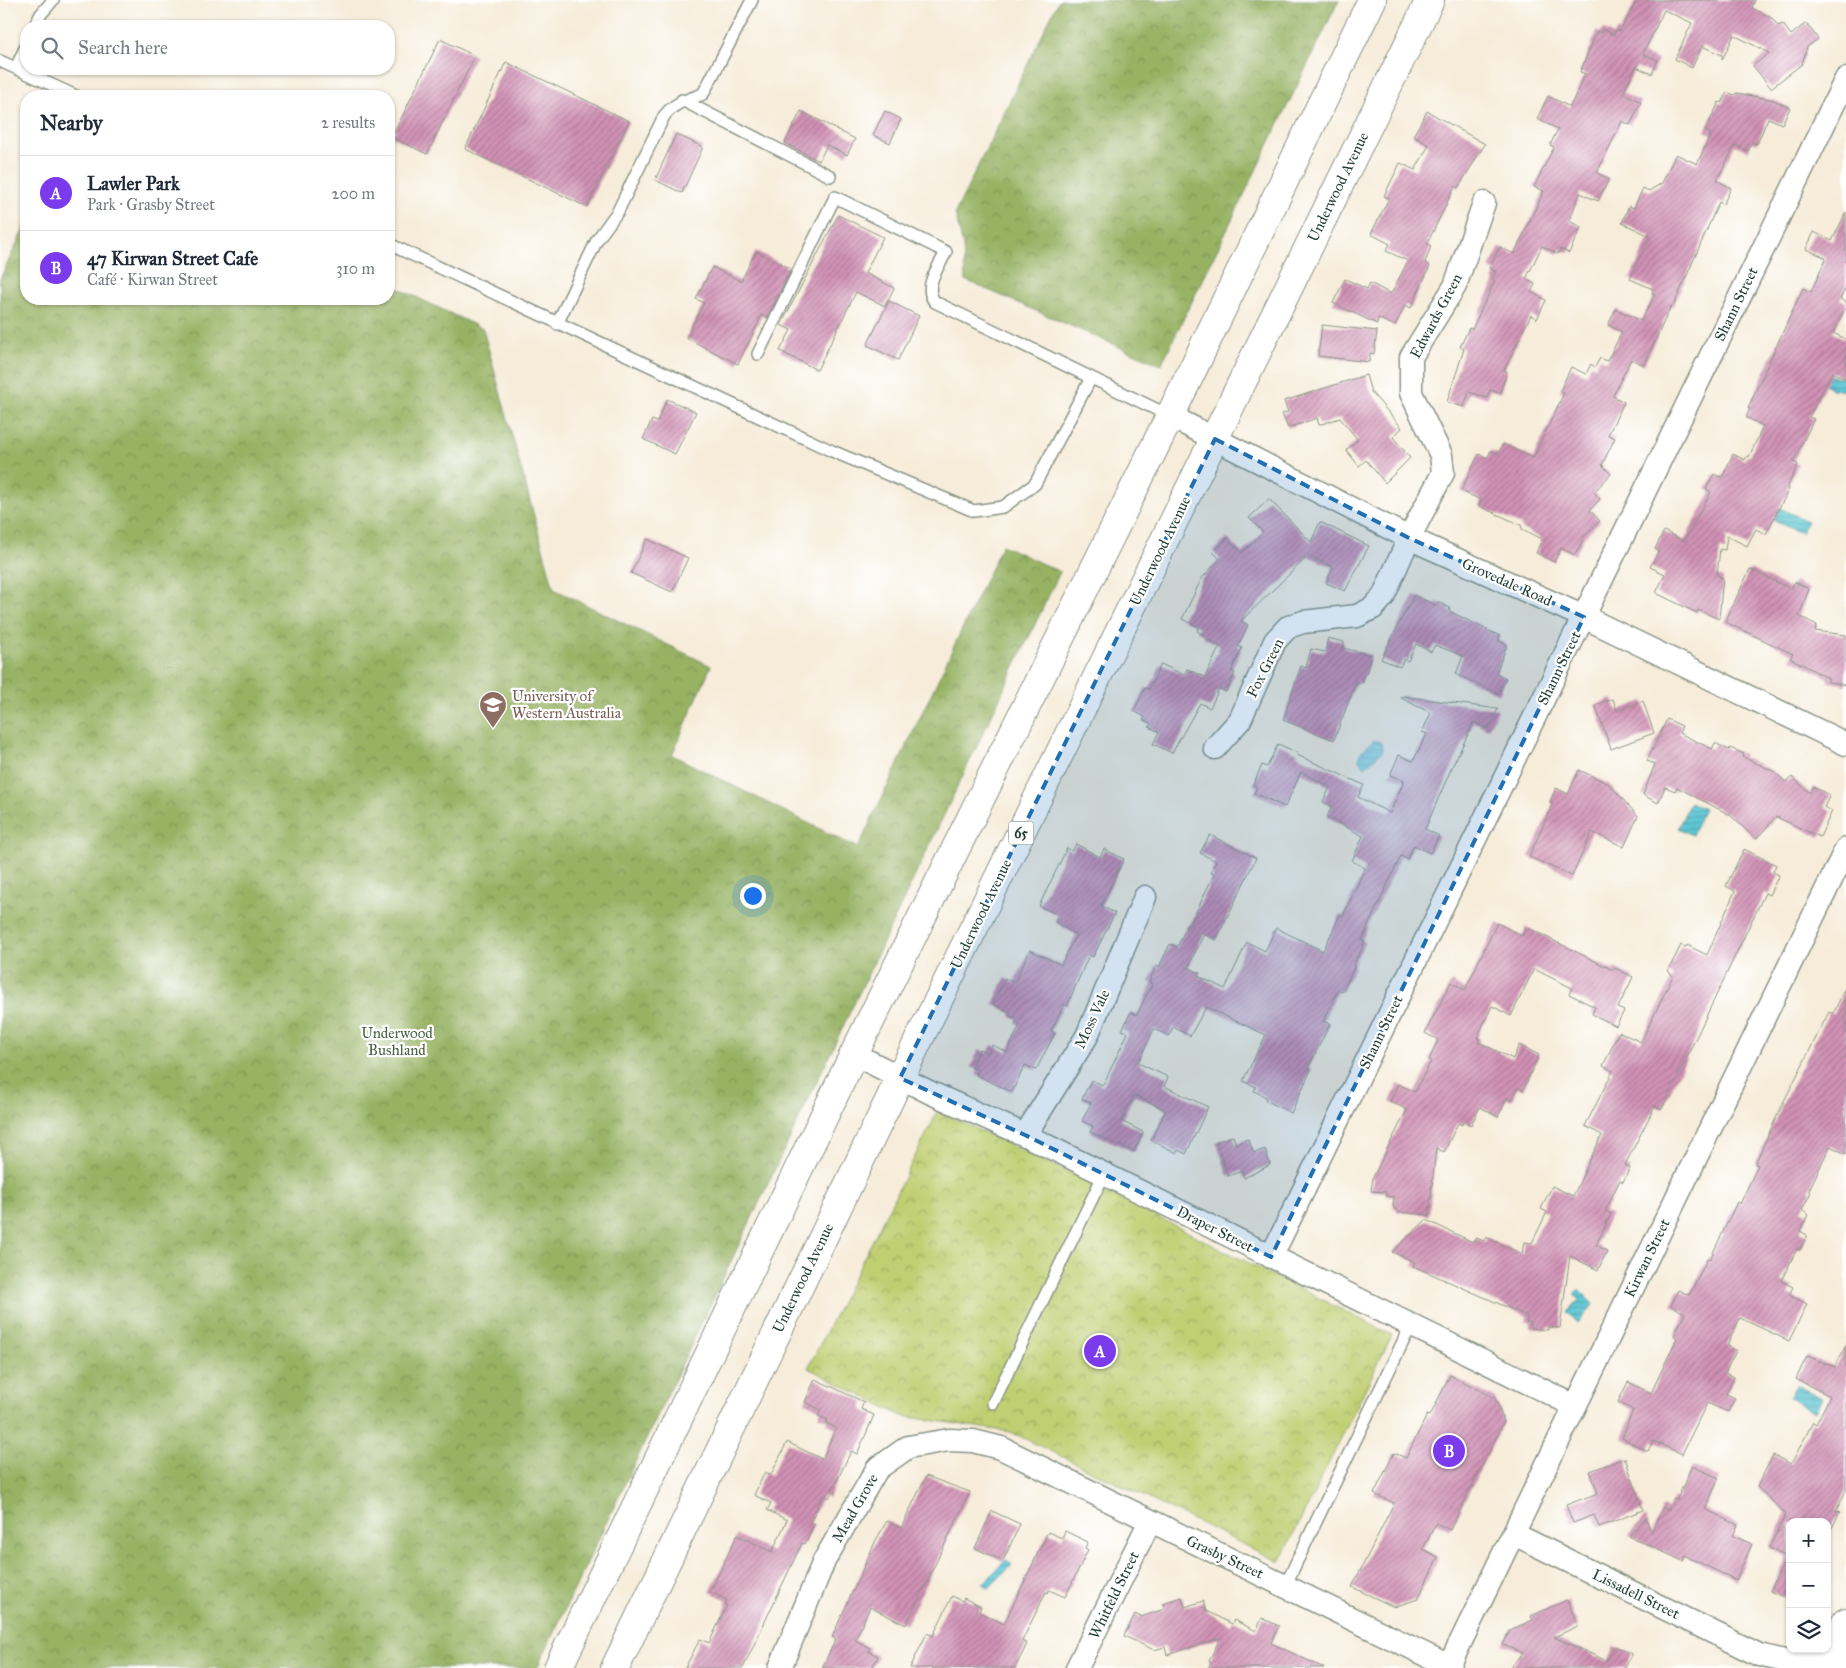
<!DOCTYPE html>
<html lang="en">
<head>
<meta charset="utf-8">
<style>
	:root { --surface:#fff; --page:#f6f6f7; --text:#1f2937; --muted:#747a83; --line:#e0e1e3; --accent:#7c3aed }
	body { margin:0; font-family:"IM FELL Great Primer",serif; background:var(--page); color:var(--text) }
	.controls { position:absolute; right:15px; bottom:15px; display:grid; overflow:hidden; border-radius:10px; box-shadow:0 1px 4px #0004 }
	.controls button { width:45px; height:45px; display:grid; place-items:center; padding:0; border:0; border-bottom:1px solid var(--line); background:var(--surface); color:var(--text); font:25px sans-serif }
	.you { position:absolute; left:752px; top:895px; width:18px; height:18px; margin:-12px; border:4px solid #fff; border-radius:50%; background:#1a73e8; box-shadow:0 0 0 8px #1a73e833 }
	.badge { display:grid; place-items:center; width:32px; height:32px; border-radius:50%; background:var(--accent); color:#fff; font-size:16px; font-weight:700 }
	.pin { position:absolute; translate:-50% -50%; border:2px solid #fff; box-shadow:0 1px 5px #0006 }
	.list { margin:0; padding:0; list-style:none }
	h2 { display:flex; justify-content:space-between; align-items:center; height:65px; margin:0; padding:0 20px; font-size:21px }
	h2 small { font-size:16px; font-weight:400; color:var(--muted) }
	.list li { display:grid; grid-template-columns:32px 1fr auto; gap:15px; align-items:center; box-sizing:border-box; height:75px; padding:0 20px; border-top:1px solid var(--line) }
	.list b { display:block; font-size:19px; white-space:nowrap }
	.list p { margin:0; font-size:16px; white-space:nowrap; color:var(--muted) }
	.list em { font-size:16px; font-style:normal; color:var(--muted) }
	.icon { flex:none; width:28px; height:28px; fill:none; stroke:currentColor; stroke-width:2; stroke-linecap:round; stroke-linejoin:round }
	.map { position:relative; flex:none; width:1846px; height:1668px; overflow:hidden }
	.search { position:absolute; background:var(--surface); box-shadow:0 1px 4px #0004; left:20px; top:20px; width:375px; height:55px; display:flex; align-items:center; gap:12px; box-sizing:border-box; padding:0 18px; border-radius:20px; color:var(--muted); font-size:19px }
	.panel { position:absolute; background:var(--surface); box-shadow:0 1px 4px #0004; left:20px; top:90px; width:375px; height:215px; border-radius:20px }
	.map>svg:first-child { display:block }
	.forest { fill:url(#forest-crowns); stroke:#5b784c }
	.park { fill:url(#park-crowns); stroke:#6f8652 }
	.water { fill:url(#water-rules); stroke:#3c8184 }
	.building { fill:url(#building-hatch) }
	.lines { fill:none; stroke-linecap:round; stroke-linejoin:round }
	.lane-casing { stroke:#8a9486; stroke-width:14 }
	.street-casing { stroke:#8a9486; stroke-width:25 }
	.secondary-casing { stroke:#8a9486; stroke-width:30 }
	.primary-casing { stroke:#8a9486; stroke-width:30 }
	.lane { stroke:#fff; stroke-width:11 }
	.street { stroke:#fff; stroke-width:22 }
	.secondary { stroke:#fff; stroke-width:28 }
	.primary { stroke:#fff; stroke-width:28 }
	.marked { fill:#1f6fb2; fill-opacity:0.2; stroke:#1f6fb2; stroke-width:4; stroke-dasharray:10 6; stroke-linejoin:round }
	.labels { text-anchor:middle; stroke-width:4.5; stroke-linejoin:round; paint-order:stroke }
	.shield { fill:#fff; stroke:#627771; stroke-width:1 }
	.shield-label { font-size:14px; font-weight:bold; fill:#1f3d34 }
	.street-label { font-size:15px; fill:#1f3d34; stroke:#fff }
	.education-label { font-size:15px; fill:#785e54; stroke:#fff; text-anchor:start }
	.park-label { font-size:15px; fill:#476243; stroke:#fff }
</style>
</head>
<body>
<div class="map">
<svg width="1846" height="1668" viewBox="0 0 1846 1668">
	<defs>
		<pattern id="forest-crowns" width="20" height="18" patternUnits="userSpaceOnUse" patternTransform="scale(1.25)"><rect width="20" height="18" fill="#97b263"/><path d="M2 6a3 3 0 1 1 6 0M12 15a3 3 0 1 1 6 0" fill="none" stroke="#7b9252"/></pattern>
		<pattern id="park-crowns" width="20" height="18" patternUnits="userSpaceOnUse" patternTransform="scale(1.25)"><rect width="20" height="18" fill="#bfcf71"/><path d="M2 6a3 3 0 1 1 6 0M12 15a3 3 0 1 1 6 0" fill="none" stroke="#9ba95e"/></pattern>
		<pattern id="water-rules" width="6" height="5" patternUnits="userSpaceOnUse" patternTransform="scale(1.25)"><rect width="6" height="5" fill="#5ac5d3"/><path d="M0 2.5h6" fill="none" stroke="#4aa1ac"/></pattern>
		<pattern id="building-hatch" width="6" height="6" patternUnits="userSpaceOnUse" patternTransform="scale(1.25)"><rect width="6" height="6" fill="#d192b5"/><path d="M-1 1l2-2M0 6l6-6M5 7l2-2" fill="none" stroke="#a97894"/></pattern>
	</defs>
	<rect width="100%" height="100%" fill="#fff"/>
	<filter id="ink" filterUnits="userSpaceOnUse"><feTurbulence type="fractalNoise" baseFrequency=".02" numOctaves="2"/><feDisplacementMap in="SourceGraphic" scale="10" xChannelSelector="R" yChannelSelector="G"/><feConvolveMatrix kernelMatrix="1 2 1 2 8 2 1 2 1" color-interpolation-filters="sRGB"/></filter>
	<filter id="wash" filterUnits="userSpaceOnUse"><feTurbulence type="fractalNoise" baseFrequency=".0096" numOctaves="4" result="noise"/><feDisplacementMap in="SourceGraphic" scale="20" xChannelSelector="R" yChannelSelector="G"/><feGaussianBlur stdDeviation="1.12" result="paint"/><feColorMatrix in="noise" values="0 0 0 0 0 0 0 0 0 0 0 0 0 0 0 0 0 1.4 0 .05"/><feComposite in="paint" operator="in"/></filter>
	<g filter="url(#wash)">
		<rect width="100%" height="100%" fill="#f6ecd9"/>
		<path class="forest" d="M1059 0H1339L1161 365 965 280 963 246 955 213Z
			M26 224V299H389V284L483 329 554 589 711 666 672 755 858 848 1002 545 1060 572 537 1668H0V279Z"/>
		<path class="park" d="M938 1111 1072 1174 1392 1335 1280 1562 1011 1432 902 1416 808 1368Z"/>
		<path class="water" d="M1829 375 1846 379V391L1833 389 1824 384Z
			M1780 508 1807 521 1801 533 1774 521Z
			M1373 741H1378L1382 744 1383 751 1365 767 1359 760 1360 753Z
			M1690 802 1704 809 1692 835 1678 828Z
			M1579 1290 1594 1305 1578 1323 1567 1312 1579 1300 1574 1295Z
			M1796 1385 1822 1398 1815 1412 1789 1398Z
			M1006 1559 1012 1565 988 1589 983 1584Z"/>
		<g id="blocks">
			<path class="building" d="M1637 0H1755L1752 8 1772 18 1778 26 1783 24 1791 35 1806 23 1818 39 1807 47 1802 64 1771 88 1753 66 1769 53 1734 35 1722 60V55L1702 46 1692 68 1675 59 1692 23 1664 10 1643 54 1658 60 1652 74 1636 67 1623 93 1641 102 1630 125 1622 121 1597 173 1609 179 1598 201 1580 193 1569 221 1581 227 1569 253 1560 249 1558 254 1542 246 1526 279 1535 284 1531 292 1546 300 1537 319 1531 315 1504 370 1507 371 1500 393 1490 390 1487 398 1469 392 1464 407 1447 402 1464 349 1460 347 1469 328 1472 329 1495 281 1492 280 1496 272 1489 268 1500 247 1514 254 1544 191 1534 187 1554 147 1550 145 1558 129 1537 119 1548 96 1570 107 1585 74 1580 72 1597 31 1601 33 1603 29 1614 35 1616 30 1620 31Z
				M440 39 475 56 427 154 392 137Z
				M506 62 629 121 587 207 465 149Z
				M1727 92 1734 95 1737 93 1774 100 1790 108 1782 124 1768 118 1757 144 1752 142 1748 151 1735 145 1717 180 1731 188 1723 205 1719 202 1673 307 1671 306 1644 365 1631 359 1613 396 1624 402 1608 435 1615 438 1602 465 1611 474 1594 492 1600 499 1590 510 1600 521 1584 537 1575 555 1561 548 1554 562 1536 553 1542 539 1522 529 1521 525 1479 506 1481 500 1461 491 1479 454 1487 458 1491 451 1498 454 1503 444 1533 458 1564 393 1560 391 1571 367 1586 374 1591 364 1595 367 1600 358 1607 361 1622 332 1608 325 1616 309 1641 321 1655 294 1652 293 1653 289 1630 279 1650 236 1622 223 1629 206 1634 208 1643 188 1649 191 1662 183 1676 154 1697 164 1711 134 1705 131 1719 102 1722 103Z
				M801 111 855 139 847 155 827 145 819 161 785 143Z
				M885 111 901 119 890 143 873 135Z
				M1427 111 1485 144 1458 188 1455 186 1427 244 1431 246 1425 263 1430 266 1411 308 1405 305 1395 326 1378 318 1377 324 1333 303 1345 279 1367 289 1370 283 1391 294 1408 261 1386 251 1390 244 1371 234 1389 198 1384 196 1400 163 1415 170 1429 145 1413 136Z
				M676 134 703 147 682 193 655 180Z
				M1846 212V287L1840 299 1846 302V307L1833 333 1846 339V379L1832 372 1809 417 1814 419 1793 462 1798 464 1787 488 1789 489 1766 534 1756 529 1747 546 1727 536 1725 550 1720 549 1717 575 1723 578 1719 619 1698 610 1697 613 1656 593 1665 574 1650 567 1659 551 1655 549 1664 531 1684 541 1711 492 1706 489 1714 474 1720 477 1723 476 1733 454 1745 460 1747 456 1749 457 1763 426 1746 417 1750 409 1748 408 1803 288 1811 292 1826 258 1806 249 1814 232 1832 241Z
				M838 215 883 237 865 273 894 288 885 306 856 292 817 370 780 351 791 330 781 325Z
				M756 251 791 269 767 318 762 315 738 364 686 338 704 303 696 299 712 267 741 281Z
				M889 301 919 316 898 360 867 345Z
				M1322 325 1377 331 1374 354 1370 353 1369 362 1318 356Z
				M1366 375 1371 392 1402 428 1393 437 1410 458 1385 483 1366 460 1359 466 1346 450 1358 440 1340 418 1319 425 1317 418 1288 428 1282 414 1288 412 1284 401Z
				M667 399 696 412 675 454 643 439 652 420 657 422Z
				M1269 499 1311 542 1320 522 1369 546 1345 591 1326 583 1333 567 1308 556 1241 621 1248 625 1238 646 1242 648 1231 671 1235 673 1226 692 1219 689 1210 708 1200 703 1172 753 1153 744 1159 732 1149 727 1151 724 1143 720 1145 717 1134 711 1145 688 1149 689 1161 664 1184 675 1187 669 1205 677 1220 646 1203 637 1204 635 1197 631 1199 627 1182 619 1202 578 1220 559 1213 552 1227 538 1242 553 1263 532 1249 518Z
				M647 539 688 558 672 592 631 573Z
				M1750 569 1791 589 1795 582 1809 589 1799 616 1817 625 1815 631 1846 635V685L1828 682V678L1790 658 1793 654 1725 622Z
				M1414 595 1435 605 1438 602 1450 608 1449 611 1500 636 1498 640 1507 645 1496 673 1506 678 1499 694 1456 674 1463 656 1435 645 1431 652 1416 644 1408 661 1404 659 1400 667 1381 659Z
				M1328 638 1344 642 1343 648 1371 655 1366 674H1364L1362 683 1356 682 1334 740 1283 720 1301 666 1306 668 1311 649 1325 652Z
				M1402 696 1498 709 1488 729 1474 722 1452 767 1425 829 1439 836 1430 853 1414 845 1407 859 1401 856 1368 926 1362 941 1365 942 1353 966H1355L1342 992 1338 990 1323 1021 1330 1024 1308 1068 1311 1070 1291 1113 1265 1100 1266 1097 1254 1091 1256 1087 1243 1081 1266 1035 1206 1007 1190 1036 1173 1027 1169 1036 1154 1029 1138 1063 1168 1077 1164 1086 1208 1107 1186 1154 1178 1150 1177 1153 1151 1140 1166 1110 1134 1095 1121 1121 1143 1132 1134 1152 1090 1132 1093 1126 1082 1121 1091 1103 1082 1099 1091 1080 1103 1085 1128 1033 1122 1030 1131 1012 1137 1015 1152 984 1149 982 1156 966 1159 967 1170 944 1177 947 1188 924 1190 925 1214 874 1211 873 1216 861 1200 853 1210 835 1256 858 1216 940 1204 934 1188 967 1200 973 1198 976 1225 989 1247 942 1265 951 1276 928 1323 951 1340 915 1343 916 1365 868 1352 861 1363 836 1327 817 1332 806 1323 802 1330 787 1301 772 1285 807 1254 793 1257 787 1253 785 1262 765 1267 767 1278 744 1298 753 1297 755 1364 785 1358 797 1390 813 1404 781 1390 775 1399 755 1413 761 1427 734 1422 732 1431 713 1401 698Z
				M1613 699 1617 711 1643 701 1654 733 1611 749 1595 705Z
				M1667 719 1682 726 1679 733 1712 749 1715 743 1729 750 1730 748 1744 754 1743 757 1773 771 1786 782 1792 777 1810 793 1813 787 1830 795 1824 807 1832 811 1820 837 1776 817 1756 839 1730 815 1677 787 1675 791 1665 787 1658 803 1643 795 1655 764 1647 761Z
				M1579 770 1609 784 1638 816 1624 847 1592 832 1572 876 1529 857 1553 803 1550 802 1556 788 1568 794Z
				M1076 844 1100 857 1104 849 1124 859 1101 906 1115 913 1093 957 1089 955 1067 1006 1064 1004 1051 1031 1055 1033 1036 1070 1025 1065 1012 1092 976 1075 978 1070 971 1067 979 1049 988 1053 992 1045 1007 1052 1020 1025 1016 1023 1017 1019 1010 1016 1011 1013 993 1004 1005 978 1014 983 1030 950 1061 965 1076 935 1055 922 1058 915 1039 906 1067 848 1072 851Z
				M1744 849 1776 865 1773 872 1779 875 1769 895 1765 893 1662 1109 1655 1106 1625 1165 1630 1168 1623 1182 1620 1180 1605 1211 1611 1214 1596 1245 1607 1251 1598 1270 1570 1256 1560 1328 1548 1327V1330L1530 1328V1322H1526L1527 1316 1413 1266 1415 1262 1392 1252 1426 1220 1473 1242 1476 1238 1484 1241 1486 1237 1522 1254 1524 1242 1532 1243 1547 1212 1541 1209 1552 1186 1573 1196 1602 1135 1585 1126 1613 1071 1603 1066 1619 1032 1641 1042 1673 976 1668 971 1681 945 1686 947 1687 945 1707 955 1735 891 1726 886Z
				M1497 923 1522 936 1526 927 1613 970 1615 968 1633 977 1618 1008 1624 1011 1616 1026 1592 1014 1595 1007 1569 994 1572 988 1534 969 1511 1016 1492 1006 1477 1038 1480 1039 1478 1042 1513 1059 1519 1045 1539 1055 1523 1090 1518 1087 1512 1100 1507 1098 1498 1117 1480 1107 1471 1125 1464 1121 1462 1125 1458 1123 1444 1152 1436 1148 1429 1215 1398 1212 1393 1206 1394 1197 1386 1196V1192L1371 1191 1373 1177 1407 1110 1390 1101 1398 1084 1415 1092 1431 1061 1429 1060 1438 1040 1425 1033 1451 982 1465 990Z
				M1846 986V1154L1830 1146 1809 1190 1811 1192 1802 1210 1808 1215 1800 1231 1807 1235 1800 1250 1797 1249 1781 1281 1793 1287 1789 1295 1807 1304 1789 1341 1740 1318 1727 1346 1736 1351 1725 1373 1734 1377 1726 1394 1735 1398 1728 1412 1707 1403 1682 1454 1653 1441 1648 1451 1622 1438 1633 1410 1618 1402 1628 1382 1651 1393 1677 1338 1674 1336 1685 1313 1671 1306 1678 1290 1689 1295 1708 1258 1710 1259 1737 1202 1740 1204 1758 1165 1755 1164 1782 1105 1829 1012 1833 1014Z
				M1233 1136 1236 1144 1248 1139 1254 1153 1265 1149 1270 1165 1244 1178 1242 1171 1228 1176 1216 1142Z
				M1846 1345V1491L1836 1511 1840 1512 1832 1528 1827 1526V1522H1790V1600L1770 1591 1787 1557 1769 1548 1786 1514 1757 1487 1773 1455 1791 1464 1813 1422 1816 1424 1830 1396 1796 1379 1807 1356 1835 1367Z
				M1450 1375 1495 1398 1504 1422 1450 1530 1436 1523 1423 1549 1438 1557 1418 1599 1394 1607 1352 1587 1394 1503 1374 1494 1394 1453 1406 1458 1427 1415 1430 1416Z
				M815 1379 864 1402 861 1409 874 1415 866 1434 857 1454 851 1451 829 1498 823 1495 810 1523 814 1524 805 1544 802 1543 743 1668H685L700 1639 709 1643 727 1605 725 1604 727 1600 710 1592 737 1535 772 1552 787 1520 767 1510 771 1503 754 1495 765 1472 771 1475 787 1442 822 1459 836 1428 826 1423 828 1420 818 1416 821 1410 805 1402Z
				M1625 1458 1643 1510 1599 1527 1594 1515 1573 1523 1566 1505 1598 1493 1590 1471Z
				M1692 1466 1719 1478 1705 1509 1738 1525 1733 1536 1752 1544 1736 1580 1685 1556 1683 1561 1629 1536 1646 1517 1651 1533 1663 1507 1668 1510 1674 1498 1677 1499Z
				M926 1476 970 1492 906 1625 870 1607 855 1640 870 1648 868 1651 878 1656 872 1668H822L836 1639 832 1637 876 1540 887 1521 901 1528Z
				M992 1511 1020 1524 1003 1561 975 1548Z
				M1065 1531 1088 1542 1085 1548 1088 1550 1065 1597 1049 1590 1048 1593 1046 1592 1022 1641 1027 1644 1015 1668H910L927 1633 933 1636 952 1596 962 1601 964 1598 981 1607 979 1612 1004 1624 1048 1532 1062 1538Z
				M1182 1597 1185 1607 1203 1601 1206 1611 1232 1624 1234 1620 1256 1631 1262 1618 1279 1626 1271 1643 1324 1668H1208L1211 1663 1209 1661 1220 1638 1167 1655 1165 1647 1154 1650 1124 1636 1135 1614 1141 1617 1164 1609 1163 1603Z
				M1567 1600 1578 1626 1554 1637 1607 1661 1614 1646 1632 1654 1625 1668H1509L1523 1653 1503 1645 1510 1630 1533 1620 1531 1616Z"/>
		</g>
	</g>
	<g filter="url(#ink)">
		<use href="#blocks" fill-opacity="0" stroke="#8a9486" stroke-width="1"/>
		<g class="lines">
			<defs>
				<path id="lane" d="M35 26 41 14 53 0
					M0 61 76 96
					M16 68 26 46
					M682 100 830 176
					M389 244 832 451 974 511 1003 507 1035 484 1091 378
					M557 324 597 240 618 211 664 116C675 102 687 100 703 94L752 0
					M758 354 835 197 946 252C939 267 922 287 935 302L1170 416
					M993 1403 1104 1174
					M1285 1586 1411 1325"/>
				<path id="street" d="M1170 416 1409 538 1584 617 1846 744
					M1215 748 1240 720 1275 641 1288 627 1303 622 1357 616 1373 608 1383 597 1409 538 1443 473 1441 455 1411 393V357L1455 286 1484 203
					M854 1054 929 1092 1025 1135 1575 1406
					M1025 1135 1087 1036 1145 897
					M1271 1257 1846 79
					M1514 1534 1759 1655 1802 1665
					M780 1668 824 1561 877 1469 908 1447 949 1440 973 1441 1001 1448 1449 1666
					M1077 1668 1150 1521
					M1448 1668 1846 849"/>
				<path id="secondary" d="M1799 1668C1809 1661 1819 1661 1829 1668
					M1832 1668 1841 1633 1846 1622"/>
				<path id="primary" d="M558 1668 854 1054 1170 416 1372 0
					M615 1668 900 1078 1430 0"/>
			</defs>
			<use href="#lane" class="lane-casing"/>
			<use href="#street" class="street-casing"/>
			<use href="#secondary" class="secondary-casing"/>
			<use href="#primary" class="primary-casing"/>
			<use href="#lane" class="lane"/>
			<use href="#street" class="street"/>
			<use href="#secondary" class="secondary"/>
			<use href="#primary" class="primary"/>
		</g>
	</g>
	<path class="marked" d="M1215 439 1409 538 1584 617 1271 1257 1025 1135 900 1078Z"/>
	<defs>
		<symbol id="university-pin" viewBox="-11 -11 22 30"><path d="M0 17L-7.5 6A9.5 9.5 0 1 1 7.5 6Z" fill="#8d6e63" stroke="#fff"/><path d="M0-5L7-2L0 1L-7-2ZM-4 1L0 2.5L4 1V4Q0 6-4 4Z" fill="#fff"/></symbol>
	</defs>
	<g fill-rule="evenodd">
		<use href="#university-pin" x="477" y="689" width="32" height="43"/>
	</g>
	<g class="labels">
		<rect class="shield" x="1008.5" y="821.5" width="25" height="23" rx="4"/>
		<g class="shield-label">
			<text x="1021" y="838">65</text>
		</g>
		<g class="street-label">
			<text transform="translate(1338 187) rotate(-64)" y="5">Underwood Avenue</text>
			<text transform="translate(1736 304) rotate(-64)" y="5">Shann Street</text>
			<text transform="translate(1436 316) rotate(-62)" y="5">Edwards Green</text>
			<text transform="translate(1160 551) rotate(-64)" y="5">Underwood Avenue</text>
			<text transform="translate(1507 582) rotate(24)" y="5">Grovedale Road</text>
			<text transform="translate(1265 668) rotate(-63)" y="5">Fox Green</text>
			<text transform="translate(1559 668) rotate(-64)" y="5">Shann Street</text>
			<text transform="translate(981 914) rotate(-64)" y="5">Underwood Avenue</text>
			<text transform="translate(1092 1019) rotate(-65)" y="5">Moss Vale</text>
			<text transform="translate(1381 1032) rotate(-64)" y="5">Shann Street</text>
			<text transform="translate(1215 1229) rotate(27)" y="5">Draper Street</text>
			<text transform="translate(1647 1258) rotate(-64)" y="5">Kirwan Street</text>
			<text transform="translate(803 1278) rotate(-64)" y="5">Underwood Avenue</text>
			<text transform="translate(855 1508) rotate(-60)" y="5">Mead Grove</text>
			<text transform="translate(1225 1557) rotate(25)" y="5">Grasby Street</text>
			<text transform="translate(1636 1594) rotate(26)" y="5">Lissadell Street</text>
			<text transform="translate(1114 1595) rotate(-64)" y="5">Whitfeld Street</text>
		</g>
		<g class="education-label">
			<text x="512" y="701">University of<tspan x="512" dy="17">Western Australia</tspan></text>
		</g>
		<g class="park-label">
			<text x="397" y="1038">Underwood<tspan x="397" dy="17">Bushland</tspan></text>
		</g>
	</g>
</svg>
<div class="controls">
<button>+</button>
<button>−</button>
<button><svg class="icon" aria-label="layers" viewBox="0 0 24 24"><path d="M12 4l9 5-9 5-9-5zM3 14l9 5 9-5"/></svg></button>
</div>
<div class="you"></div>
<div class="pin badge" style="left:1100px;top:1351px">A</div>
<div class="pin badge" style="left:1449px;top:1451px">B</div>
<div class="search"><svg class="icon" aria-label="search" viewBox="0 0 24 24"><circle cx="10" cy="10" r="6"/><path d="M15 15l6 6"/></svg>Search here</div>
<section class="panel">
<h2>Nearby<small>2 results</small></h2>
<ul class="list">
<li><span class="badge">A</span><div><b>Lawler Park</b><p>Park · Grasby Street</p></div><em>200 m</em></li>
<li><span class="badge">B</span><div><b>47 Kirwan Street Cafe</b><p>Café · Kirwan Street</p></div><em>310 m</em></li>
</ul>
</section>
</div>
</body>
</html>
